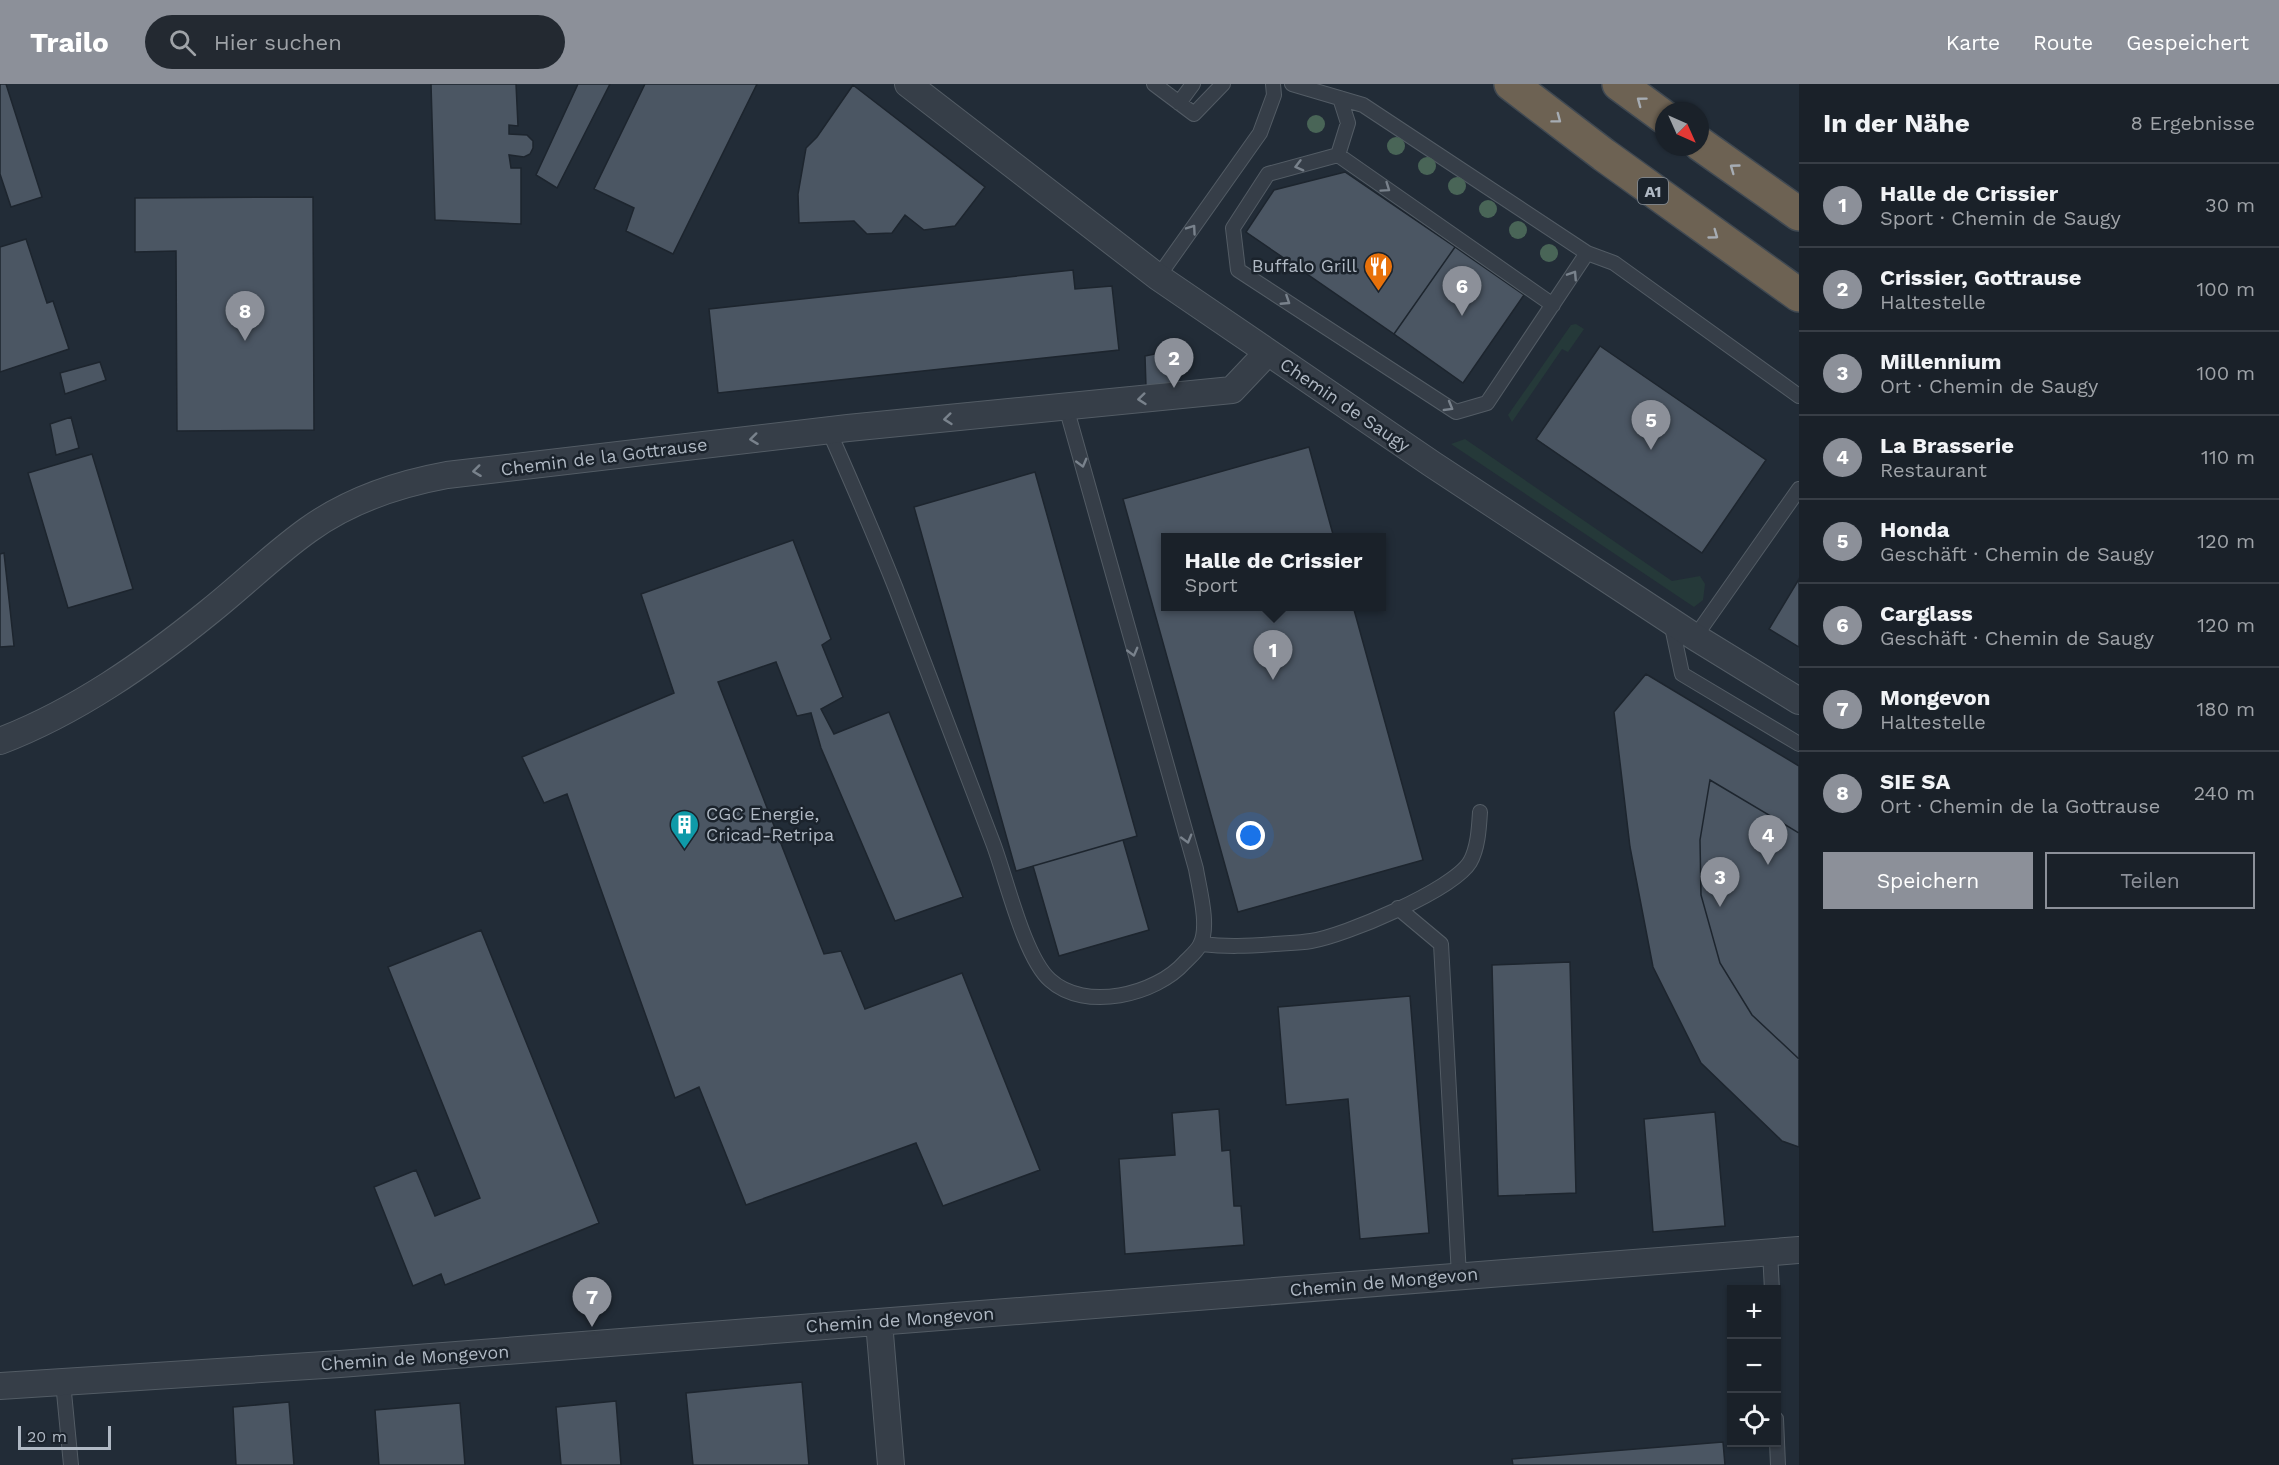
<!DOCTYPE html>
<html lang="de">
<head>
<meta charset="utf-8">
<style>
	:root { --surface:#1a2129; --page:#232931; --text:#f1f3f6; --muted:#9fa3a8; --line:#383e46; --accent:#8c9099 }
	body { margin:0; font-family:"Work Sans",sans-serif; background:var(--page); color:var(--text) }
	.controls { position:absolute; right:18px; bottom:18px; display:grid; overflow:hidden; border-radius:0px; box-shadow:0 2px 4px #0004 }
	.controls button { width:54px; height:54px; display:grid; place-items:center; padding:0; border:0; border-bottom:2px solid var(--line); background:var(--surface); color:var(--text); font:30px sans-serif }
	.compass { position:absolute; left:1655px; top:18px; width:54px; height:54px; border-radius:50%; background:var(--surface); box-shadow:0 2px 4px #0004; rotate:135deg }
	.scale { position:absolute; left:18px; bottom:15px; width:93px; box-sizing:border-box; padding-left:6px; border:3px solid #b0b9c4; border-top:0; font-size:16px; line-height:21px; white-space:nowrap; color:#b0b9c4; -webkit-text-stroke:4px #1b232c; paint-order:stroke }
	.you { position:absolute; left:1251px; top:752px; width:21px; height:21px; margin:-15px; border:4px solid #fff; border-radius:50%; background:#1a73e8; box-shadow:0 0 0 9px #1a73e833 }
	.badge { display:grid; place-items:center; width:39px; height:39px; border-radius:50%; background:var(--accent); color:#fff; font-size:20px; font-weight:700 }
	.pin { position:absolute; translate:-50% -50px; filter:drop-shadow(0 2px 3px #0008) }
	.pin::after { content:''; position:absolute; top:32px; width:21px; height:18px; background:inherit; clip-path:polygon(0 0,100% 0,50% 100%) }
	.popup { position:absolute; left:1161px; top:449px; width:225px; height:78px; box-sizing:border-box; display:grid; place-content:center; border-radius:0px; background:var(--surface); filter:drop-shadow(0 2px 4px #0005); font-size:20px; white-space:nowrap; color:var(--muted) }
	.popup b { font-size:22px; color:var(--text) }
	.popup::after { content:''; position:absolute; left:50%; top:100%; margin-left:-12px; border:12px solid transparent; border-top-color:var(--surface) }
	.list { margin:0; padding:0; list-style:none }
	h2 { display:flex; justify-content:space-between; align-items:center; height:78px; margin:0; padding:0 24px; font-size:26px }
	h2 small { font-size:20px; font-weight:400; color:var(--muted) }
	.list li { display:grid; grid-template-columns:39px 1fr auto; gap:18px; align-items:center; box-sizing:border-box; height:84px; padding:0 24px; border-top:2px solid var(--line) }
	.list b { display:block; font-size:22px; white-space:nowrap }
	.list p { margin:0; font-size:20px; white-space:nowrap; color:var(--muted) }
	.list em { font-size:20px; font-style:normal; color:var(--muted) }
	.actions { display:flex; gap:12px; padding:18px 24px }
	.actions a { flex:1; padding:14px 0; border:2px solid var(--accent); border-radius:0px; text-align:center; font-size:21px; color:var(--accent) }
	.actions .main { background:var(--accent); color:#fff }
	.icon { flex:none; width:33px; height:33px; fill:none; stroke:currentColor; stroke-width:2; stroke-linecap:round; stroke-linejoin:round }
	.map { position:relative; flex:none; width:1799px; height:1381px; overflow:hidden }
	header { display:flex; align-items:center; gap:36px; box-sizing:border-box; height:84px; padding:0 30px; background:var(--accent); color:#fff }
	header strong { font-size:28px }
	nav { display:flex; gap:33px; margin-inline-start:auto; font-size:21px }
	.search { width:420px; height:54px; background:var(--page); display:flex; align-items:center; gap:15px; box-sizing:border-box; padding:0 21px; border-radius:33px; color:var(--muted); font-size:22px }
	main { display:flex }
	aside { flex:1; background:var(--surface) }
	.map>svg:first-child { display:block }
	.green { fill:#253939 }
	.building { fill:#4b5663; stroke:#1d252e; stroke-width:1.5 }
	.lines { fill:none; stroke-linecap:round; stroke-linejoin:round }
	.service-casing { stroke:#535c65; stroke-width:16 }
	.minor-casing { stroke:#535c65; stroke-width:28 }
	.motorway-casing { stroke:#404952; stroke-width:36 }
	.service { stroke:#363e48; stroke-width:14 }
	.minor { stroke:#363e48; stroke-width:26 }
	.motorway { stroke:#6d6253; stroke-width:33 }
	.tree { fill:#496557 }
	.oneway { stroke:#a6acb3 }
	.oneway2 { stroke:#79828c }
	.labels { text-anchor:middle; stroke-width:5; stroke-linejoin:round; paint-order:stroke }
	.shield { fill:#1b232c; stroke:#838c96; stroke-width:1.5 }
	.shield-label { font-size:16px; font-weight:bold; fill:#b0b9c4 }
	.poi-label { font-size:18px; fill:#b0b9c4; stroke:#1b232c; text-anchor:end }
	.street-label { font-size:18px; fill:#b0b9c4; stroke:#1b232c }
</style>
</head>
<body>
<header>
<strong>Trailo</strong>
<div class="search"><svg class="icon" aria-label="search" viewBox="0 0 24 24"><circle cx="10" cy="10" r="6"/><path d="M15 15l6 6"/></svg>Hier suchen</div>
<nav><a>Karte</a><a>Route</a><a>Gespeichert</a></nav>
</header>
<main>
<div class="map">
<svg width="1799" height="1381" viewBox="0 0 1799 1381">
	<rect width="100%" height="100%" fill="#222c37"/>
	<path class="green" d="M1576 240 1584 245 1568 268 1562 265 1512 338 1508 331 1571 241Z
		M1465 355 1672 497 1700 492 1705 500 1703 516 1694 523 1451 360Z"/>
	<path class="building" d="M0 0H6L42 113 11 123 0 90Z
		M431 0H516L518 42 509 41V50L527 51 533 57V64L530 70 524 73 509 71 511 84H521V140L435 136Z
		M578 0H610L557 104 536 91Z
		M645 0H757L673 170 626 147 634 124 594 105Z
		M853 1 985 103 955 142 924 146 905 131 892 149 867 150 854 137 799 139 798 110 806 64 817 53Z
		M1345 88 1455 163 1394 250 1246 148 1274 106Z
		M313 113 314 346 177 347 176 167 135 168V114Z
		M26 155 47 219 53 217 69 265 0 288V163Z
		M1455 163 1524 211 1463 299 1394 250Z
		M1073 186 1075 205 1112 202 1119 266 718 309 709 225Z
		M1600 262 1766 376 1702 469 1536 355Z
		M1169 267 1173 299 1146 303 1145 272Z
		M100 278 106 296 65 310 60 289Z
		M71 333 79 364 56 371 50 340Z
		M1309 363 1334 454H1165V522H1353L1423 776 1238 828 1123 415Z
		M92 370 133 505 68 524 28 389Z
		M1035 388 1137 752 1016 787 914 423Z
		M793 456 831 555 822 561 843 613 821 625 834 650 889 628 963 813 895 837 821 664 811 629 797 632 776 578 718 598 824 870 841 867 865 925 962 889 1040 1086 943 1122 916 1059 746 1121 699 1003 675 1014 567 710 544 719 522 673 674 609 641 510Z
		M4 469 14 562 0 563V470Z
		M1799 495V563L1769 545Z
		M1646 590 1799 682V1063L1782 1057 1701 979 1653 883 1630 763 1614 628Z
		M1710 696 1799 749V975L1752 931 1720 879 1701 811 1700 756Z
		M1123 756 1149 846 1059 872 1033 782Z
		M481 846 599 1139 445 1201 441 1190 413 1202 374 1103 416 1086 435 1132 480 1114 388 883Z
		M1570 878 1576 1109 1498 1112 1492 881Z
		M1410 912 1429 1149 1360 1155 1348 1015 1286 1021 1278 923Z
		M1219 1025 1222 1067 1230 1066 1234 1122H1241L1244 1161 1125 1170 1119 1075 1175 1071 1172 1029Z
		M1715 1028 1725 1142 1653 1148 1644 1035Z
		M802 1298 809 1381H693L686 1309Z
		M616 1317 621 1381H561L556 1323Z
		M289 1318 294 1381H236L233 1323Z
		M460 1319 465 1381H379L375 1326Z
		M1723 1358 1725 1381H1513L1512 1375Z"/>
	<g class="lines">
		<defs>
			<path id="service" d="M1154 0 1194 30 1223 0
				M1292 0 1363 21 1587 169 1487 319 1456 328 1238 186 1233 144 1268 90 1338 71 1348 39 1340 14
				M1179 19 1193 0
				M1338 71 1553 221
				M1587 169 1614 179 1799 312
				M1158 193 1260 49 1274 11 1273 0
				M829 347C852 399 875 452 896 505 929 590 961 675 993 759 1006 793 1024 873 1050 896 1085 928 1156 911 1185 878 1190 873 1197 867 1200 861 1210 843 1199 804 1196 785L1066 323
				M1671 538 1682 590 1799 660
				M1695 553 1799 405
				M1398 824 1441 860 1459 1192
				M1201 860C1228 863 1247 862 1274 860 1286 859 1299 859 1311 857 1344 852 1453 806 1470 778 1478 764 1479 744 1480 728
				M1770 1168 1772 1206
				M63 1298 71 1381
				M1776 1335 1778 1381"/>
			<path id="minor" d="M908 0 1158 193 1432 380 1695 553 1799 617
				M0 657C76 628 146 579 209 528 243 501 273 471 308 446 348 417 398 400 447 391L848 344 1232 306 1268 268
				M879 1238 891 1381
				M0 1302 340 1280 1799 1166"/>
			<path id="motorway" d="M1511 0 1604 71 1799 211
				M1619 0 1664 33
				M1700 60 1799 130"/>
		</defs>
		<use href="#service" class="service-casing"/>
		<use href="#minor" class="minor-casing"/>
		<use href="#motorway" class="motorway-casing"/>
		<use href="#service" class="service"/>
		<use href="#minor" class="minor"/>
		<use href="#motorway" class="motorway"/>
	</g>
	<g class="tree">
		<circle cx="1316" cy="40" r="9"/>
		<circle cx="1396" cy="62" r="9"/>
		<circle cx="1427" cy="82" r="9"/>
		<circle cx="1457" cy="102" r="9"/>
		<circle cx="1488" cy="125" r="9"/>
		<circle cx="1518" cy="146" r="9"/>
		<circle cx="1549" cy="169" r="9"/>
	</g>
	<defs><path id="oneway-chevron" d="M-2-3.5L2.5 0L-2 3.5" fill="none" stroke-width="1.6" stroke-linecap="round" stroke-linejoin="round" transform="scale(1.5)"/></defs>
	<g class="oneway">
		<use href="#oneway-chevron" transform="translate(1641 17) rotate(-143)"/>
		<use href="#oneway-chevron" transform="translate(1557 35) rotate(37)"/>
		<use href="#oneway-chevron" transform="translate(1734 84) rotate(-144)"/>
		<use href="#oneway-chevron" transform="translate(1714 151) rotate(36)"/>
	</g>
	<g class="oneway2">
		<use href="#oneway-chevron" transform="translate(1299 82) rotate(165)"/>
		<use href="#oneway-chevron" transform="translate(1386 104) rotate(35)"/>
		<use href="#oneway-chevron" transform="translate(1192 145) rotate(-55)"/>
		<use href="#oneway-chevron" transform="translate(1573 191) rotate(-57)"/>
		<use href="#oneway-chevron" transform="translate(1286 217) rotate(33)"/>
		<use href="#oneway-chevron" transform="translate(1142 315) rotate(174)"/>
		<use href="#oneway-chevron" transform="translate(1449 323) rotate(30)"/>
		<use href="#oneway-chevron" transform="translate(948 335) rotate(174)"/>
		<use href="#oneway-chevron" transform="translate(754 355) rotate(173)"/>
		<use href="#oneway-chevron" transform="translate(1082 379) rotate(75)"/>
		<use href="#oneway-chevron" transform="translate(477 387) rotate(173)"/>
		<use href="#oneway-chevron" transform="translate(1133 568) rotate(75)"/>
		<use href="#oneway-chevron" transform="translate(1187 755) rotate(74)"/>
	</g>
	<defs>
		<symbol id="restaurant-pin" viewBox="-11 -11 22 30"><path d="M0 17L-7.5 6A9.5 9.5 0 1 1 7.5 6Z" fill="#e8710a" stroke="#1b232c"/><path d="M-5-6h1v4h1v-4h1v4h1v-4h1v5L-1.5 .5V6h-2V.5L-5-1ZM5-6V6H3V1.5H1.5Q1.5-4 5-6Z" fill="#fff"/></symbol>
		<symbol id="building-pin" viewBox="-11 -11 22 30"><path d="M0 17L-7.5 6A9.5 9.5 0 1 1 7.5 6Z" fill="#0f9aa8" stroke="#1b232c"/><path d="M-4-6H4V6H1V3H-1V6H-4ZM-2.5-4.3h1.7v1.8h-1.7ZM.8-4.3h1.7v1.8H.8ZM-2.5-1h1.7V.8h-1.7ZM.8-1h1.7V.8H.8Z" fill="#fff"/></symbol>
	</defs>
	<g fill-rule="evenodd">
		<use href="#restaurant-pin" x="1362" y="166" width="33" height="45"/>
		<use href="#building-pin" x="668" y="724" width="33" height="45"/>
	</g>
	<g class="labels">
		<rect class="shield" x="1638" y="94" width="30" height="26" rx="4.5"/>
		<g class="shield-label">
			<text x="1653" y="113">A1</text>
		</g>
		<g class="poi-label">
			<text x="1357" y="188">Buffalo Grill</text>
			<text x="706" y="736" text-anchor="start">CGC Energie,<tspan x="706" dy="21">Cricad-Retripa</tspan></text>
		</g>
		<g class="street-label">
			<text transform="translate(1345 321) rotate(34)" y="6">Chemin de Saugy</text>
			<text transform="translate(604 373) rotate(-7)" y="6">Chemin de la Gottrause</text>
			<text transform="translate(1384 1198) rotate(-5)" y="6">Chemin de Mongevon</text>
			<text transform="translate(900 1236) rotate(-4)" y="6">Chemin de Mongevon</text>
			<text transform="translate(415 1274) rotate(-4)" y="6">Chemin de Mongevon</text>
		</g>
	</g>
</svg>
<div class="controls">
<button>+</button>
<button>−</button>
<button><svg class="icon" aria-label="locate" viewBox="0 0 24 24"><circle cx="12" cy="12" r="6"/><path d="M12 2v4M12 18v4M2 12h4M18 12h4"/></svg></button>
</div>
<svg class="compass" viewBox="-18 -18 36 36"><path d="M0-13l5 13h-10z" fill="#e53935"/><path d="M0 13l5-13h-10z" fill="#9fa3a8"/></svg>
<div class="scale">20 m</div>
<div class="you"></div>
<div class="pin badge" style="left:1273px;top:596px">1</div>
<div class="popup"><b>Halle de Crissier</b>Sport</div>
<div class="pin badge" style="left:1174px;top:304px">2</div>
<div class="pin badge" style="left:1720px;top:823px">3</div>
<div class="pin badge" style="left:1768px;top:781px">4</div>
<div class="pin badge" style="left:1651px;top:366px">5</div>
<div class="pin badge" style="left:1462px;top:232px">6</div>
<div class="pin badge" style="left:592px;top:1243px">7</div>
<div class="pin badge" style="left:245px;top:257px">8</div>
</div>
<aside>
<h2>In der Nähe<small>8 Ergebnisse</small></h2>
<ul class="list">
<li><span class="badge">1</span><div><b>Halle de Crissier</b><p>Sport · Chemin de Saugy</p></div><em>30 m</em></li>
<li><span class="badge">2</span><div><b>Crissier, Gottrause</b><p>Haltestelle</p></div><em>100 m</em></li>
<li><span class="badge">3</span><div><b>Millennium</b><p>Ort · Chemin de Saugy</p></div><em>100 m</em></li>
<li><span class="badge">4</span><div><b>La Brasserie</b><p>Restaurant</p></div><em>110 m</em></li>
<li><span class="badge">5</span><div><b>Honda</b><p>Geschäft · Chemin de Saugy</p></div><em>120 m</em></li>
<li><span class="badge">6</span><div><b>Carglass</b><p>Geschäft · Chemin de Saugy</p></div><em>120 m</em></li>
<li><span class="badge">7</span><div><b>Mongevon</b><p>Haltestelle</p></div><em>180 m</em></li>
<li><span class="badge">8</span><div><b>SIE SA</b><p>Ort · Chemin de la Gottrause</p></div><em>240 m</em></li>
</ul>
<div class="actions"><a class="main">Speichern</a><a>Teilen</a></div>
</aside>
</main>
</body>
</html>
